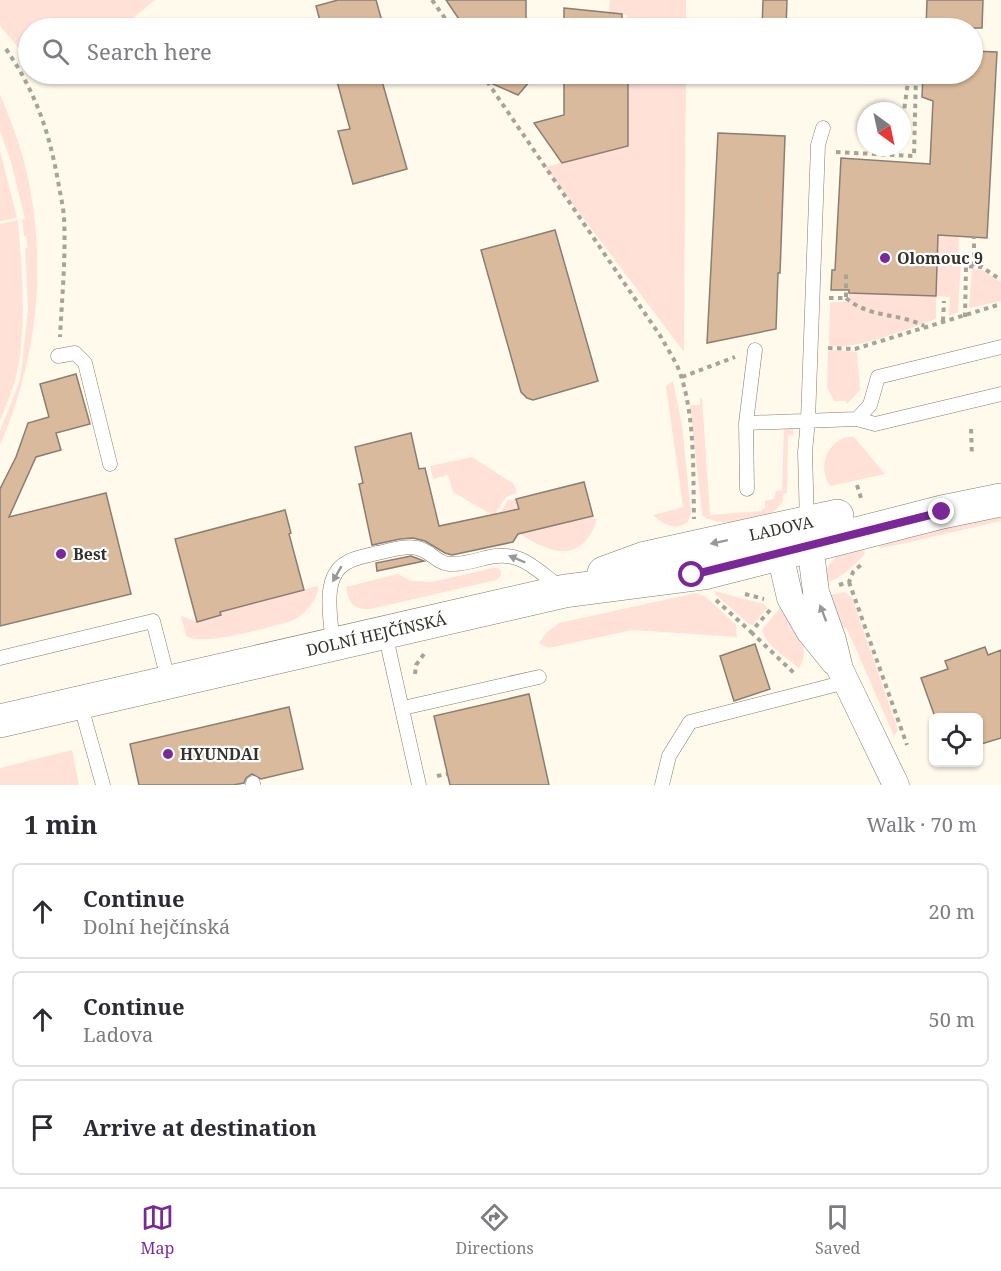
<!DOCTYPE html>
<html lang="en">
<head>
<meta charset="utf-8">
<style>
	:root { --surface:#fff; --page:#f7f7f7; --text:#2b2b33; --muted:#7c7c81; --line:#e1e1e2; --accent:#7a2898 }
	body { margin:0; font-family:"Noto Serif",serif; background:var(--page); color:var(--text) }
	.controls { position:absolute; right:18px; bottom:18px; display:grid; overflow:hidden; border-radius:9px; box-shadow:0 2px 4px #0004 }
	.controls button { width:54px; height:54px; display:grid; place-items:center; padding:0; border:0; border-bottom:2px solid var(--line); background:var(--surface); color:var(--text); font:30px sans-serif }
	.compass { position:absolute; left:857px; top:102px; width:54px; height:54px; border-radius:50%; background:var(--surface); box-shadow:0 2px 4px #0004; rotate:147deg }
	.stop { position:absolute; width:18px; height:18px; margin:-14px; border:4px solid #7a2898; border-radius:50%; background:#fff }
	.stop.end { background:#7a2898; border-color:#fff; box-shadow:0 2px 6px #0008 }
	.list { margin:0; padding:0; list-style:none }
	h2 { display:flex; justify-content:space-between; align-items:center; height:78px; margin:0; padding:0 24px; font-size:26px }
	h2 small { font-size:20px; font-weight:400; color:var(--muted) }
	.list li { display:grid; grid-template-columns:39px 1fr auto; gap:18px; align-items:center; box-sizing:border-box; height:96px; margin:0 12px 12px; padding:0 12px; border:2px solid var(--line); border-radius:9px }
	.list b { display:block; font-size:22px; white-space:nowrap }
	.list p { margin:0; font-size:20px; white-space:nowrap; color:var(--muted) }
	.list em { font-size:20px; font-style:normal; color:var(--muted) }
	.icon { flex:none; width:33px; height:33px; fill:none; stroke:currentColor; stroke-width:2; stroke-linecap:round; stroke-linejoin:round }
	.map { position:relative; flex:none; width:1001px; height:785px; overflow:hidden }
	.search { position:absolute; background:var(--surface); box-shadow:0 2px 4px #0004; left:18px; right:18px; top:18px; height:66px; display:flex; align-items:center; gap:15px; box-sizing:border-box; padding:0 21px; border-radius:33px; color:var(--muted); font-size:22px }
	.sheet { height:402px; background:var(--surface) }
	nav { display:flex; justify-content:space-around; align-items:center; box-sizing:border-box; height:84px; border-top:2px solid var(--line); background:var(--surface); font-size:16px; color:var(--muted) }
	nav a { display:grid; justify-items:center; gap:3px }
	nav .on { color:var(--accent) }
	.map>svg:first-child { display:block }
	.green { fill:#ffe1d8 }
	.building { fill:#daba9c; stroke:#8b7d71; stroke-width:1.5 }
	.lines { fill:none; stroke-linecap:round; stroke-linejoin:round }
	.service-casing { stroke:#827c6c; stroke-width:15 }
	.minor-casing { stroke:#827c6c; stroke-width:27 }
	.secondary-casing { stroke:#827c6c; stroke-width:34 }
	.path { stroke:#a7a398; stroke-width:4; stroke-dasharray:4.5 4.5; stroke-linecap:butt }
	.service { stroke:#fff; stroke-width:14 }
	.minor { stroke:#fff; stroke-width:26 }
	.secondary { stroke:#fff; stroke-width:33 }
	.oneway { fill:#9a9895 }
	.route { stroke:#7a2898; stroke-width:8 }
	.poi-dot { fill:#7a2898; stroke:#fff; stroke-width:2 }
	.labels { text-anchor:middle; stroke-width:4.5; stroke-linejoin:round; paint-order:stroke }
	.poi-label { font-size:16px; font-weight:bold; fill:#34322b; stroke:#fff; text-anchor:start }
	.street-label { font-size:16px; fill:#34322b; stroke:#fff }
</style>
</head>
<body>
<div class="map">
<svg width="1001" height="785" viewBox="0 0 1001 785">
	<rect width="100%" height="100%" fill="#fffaeb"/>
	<path class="green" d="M0 0H155L121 28H28V59L0 26Z
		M610 0H686V28H628L627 15 609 13Z
		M628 74H686L684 352 545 167 627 146Z
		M0 94C8 114 16 134 22 154 49 251 40 353 0 445V431L20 380 22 365 28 308 25 249 28 247 26 236H24L22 220 25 219 11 162 0 131Z
		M0 151 17 218 0 221Z
		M18 220C22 271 27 323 17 373 13 390 6 406 0 421V224Z
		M931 235 959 236 958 260 961 261 958 312 949 316 950 297 936 296V319C912 327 850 353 829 345L830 302H849V293L936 296 938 250Z
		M972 269 982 270 1001 282V301L969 308Z
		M833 350 857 352 860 390 847 404 846 401H834L827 387 828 351Z
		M673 381 682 425 691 513 688 522C676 531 663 525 653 515L683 507 666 386Z
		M700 398H702L710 515 761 511 765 507V501L774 499 776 491 782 490 784 424 793 429 794 435 788 436 787 493 782 494 783 501C779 507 774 512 768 515 753 522 715 527 702 515L690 405H700Z
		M846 437H854L885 474 830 486C818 468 825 445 846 437Z
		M472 457 514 484 517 493 506 497 494 516 453 492 448 475 433 479 430 466Z
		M516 499 525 532 593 516V519H597C578 579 529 540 497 518L508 500Z
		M1001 512V521L892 546 881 548 877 545Z
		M863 541 865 554C852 568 841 578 823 584 825 560 843 550 863 541Z
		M493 568H498L501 571V576L496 580 371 609C353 610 349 603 346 587L398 574 411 581 432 582Z
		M318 586C318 601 304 616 291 621 269 627 205 647 186 636L181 616 197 622 221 615 220 612Z
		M714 591 764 604 767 608 753 625 749 624 715 594Z
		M845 592 852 598 898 730 894 736 847 629 839 626 825 596Z
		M696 593 706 597 736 625 737 637 633 630 548 648 539 643 546 633 559 623Z
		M783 604C793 624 813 646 799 668 787 658 766 646 762 630Z
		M72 750 79 785H0V768Z"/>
	<path class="building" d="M338 0H376L384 28H322L316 6Z
		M446 0H526V28H465Z
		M763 0H787L786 28H762Z
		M927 0H983L982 28H926Z
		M564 8 622 14V28H564Z
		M972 51 997 52 987 238 938 235 936 296 849 293V290H831L832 270H835L841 158 930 164 933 101 922 97 923 74H972Z
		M335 74H380L407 169 353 184 338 131 350 129Z
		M470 74H536L518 95Z
		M564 74H628V146L562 163 534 123 564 115Z
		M718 133 785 136 780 273H778L776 329 707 343Z
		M555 230 598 381 533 400 527 398 521 392 481 250Z
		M76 374 90 424 56 433 61 450 36 457 9 517 106 493 131 594 0 626V489L16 457 28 423 49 417 40 384Z
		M411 433 419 469 425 468 439 526 519 509 516 499 584 482 593 516 518 534 513 542 452 555 445 553 425 541 413 538 400 539 372 545 359 484 363 483 355 447Z
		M285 510 291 533 289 534 304 590 220 612 221 615 197 622 175 539Z
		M411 556 424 561 377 571 376 563Z
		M755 644 770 689 734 701 720 656Z
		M985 647 988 655 1001 650V738L978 745V717H935L921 678 948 669 945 661Z
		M529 694 549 785H450L434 716Z
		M289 707 303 769 261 779 252 774 246 778 244 783 233 785H139L130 744Z"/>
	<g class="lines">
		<defs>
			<path id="service" d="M755 350 746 423 857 419 875 424 1001 394
				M58 356 75 353 85 363 110 464
				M857 419 870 405 878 377 1001 347
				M746 423 747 489
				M807 523 805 452 808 420 818 145 823 128
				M385 633 419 785
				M333 644C331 620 321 577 346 563 355 557 367 556 377 553 389 551 404 545 417 548 430 550 436 563 449 564 460 565 474 561 485 558 520 549 534 568 561 588
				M0 658 153 621 169 683
				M80 703 103 785
				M403 708 539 677
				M253 783V785
				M662 785 669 756 690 722 846 682"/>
			<path id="minor" d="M808 529 816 592 833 640 840 669 896 785
				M776 537 790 598 809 631 834 662"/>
			<g id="secondary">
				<path id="s1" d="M604 573 645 558 837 516"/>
				<path id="s2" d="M0 721 565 591 704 573 942 512 1001 500"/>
			</g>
		</defs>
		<use href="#service" class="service-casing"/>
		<use href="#minor" class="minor-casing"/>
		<use href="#secondary" class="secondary-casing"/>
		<path class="path" d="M432 0 452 28
			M6 49C35 91 49 131 58 181 60 193 63 205 64 217 66 257 62 297 60 337
			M482 74 661 337C668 350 678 364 682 379 695 422 693 474 694 519
			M902 126 909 74
			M836 152 914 156 916 74
			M974 266V237
			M829 298H846V274
			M846 298C871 319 897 312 924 326
			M965 317 966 266 982 267 1001 280
			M943 321 944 301
			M828 348 855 349 1001 304
			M682 377 735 357
			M971 429 972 456
			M857 485 861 498
			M849 582 907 745
			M839 585 849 582 853 572 863 563
			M745 594 764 599
			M716 600 751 632 770 610
			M751 632 796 675
			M415 674 416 665 424 654
			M437 776 447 774"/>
		<use href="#service" class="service"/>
		<use href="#minor" class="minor"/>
		<use href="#secondary" class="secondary"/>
	</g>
	<defs><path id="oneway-solid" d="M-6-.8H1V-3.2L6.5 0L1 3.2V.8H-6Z" transform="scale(1.5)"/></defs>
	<g class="oneway">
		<use href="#oneway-solid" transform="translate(719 542) rotate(168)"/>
		<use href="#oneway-solid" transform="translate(517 559) rotate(-157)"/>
		<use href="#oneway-solid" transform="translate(337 574) rotate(120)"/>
		<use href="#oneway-solid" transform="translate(823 613) rotate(-111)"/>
	</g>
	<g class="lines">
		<path class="route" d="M692 575 942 512"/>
	</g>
	<g class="poi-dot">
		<circle cx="885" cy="258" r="6"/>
		<circle cx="61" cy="554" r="6"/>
		<circle cx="168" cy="754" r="6"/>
	</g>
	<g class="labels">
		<g class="poi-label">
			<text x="897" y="264">Olomouc 9</text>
			<text x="73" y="560">Best</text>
			<text x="180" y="760">HYUNDAI</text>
		</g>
		<g class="street-label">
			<text dy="6" stroke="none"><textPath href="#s1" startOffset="183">LADOVA</textPath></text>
			<text dy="6" stroke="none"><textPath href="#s2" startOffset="386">DOLNÍ HEJČÍNSKÁ</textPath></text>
		</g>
	</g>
</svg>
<div class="controls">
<button><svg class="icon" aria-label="locate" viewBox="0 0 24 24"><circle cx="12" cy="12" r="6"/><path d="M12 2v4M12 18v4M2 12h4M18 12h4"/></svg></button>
</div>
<svg class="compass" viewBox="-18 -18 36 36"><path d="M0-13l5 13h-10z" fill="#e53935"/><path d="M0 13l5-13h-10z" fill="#7c7c81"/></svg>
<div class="stop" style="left:692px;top:575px"></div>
<div class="stop end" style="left:942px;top:512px"></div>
<div class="search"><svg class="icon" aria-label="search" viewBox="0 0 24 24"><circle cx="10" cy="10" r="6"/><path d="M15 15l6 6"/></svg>Search here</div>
</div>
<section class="sheet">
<h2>1 min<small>Walk · 70 m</small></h2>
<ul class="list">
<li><svg class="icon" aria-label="ahead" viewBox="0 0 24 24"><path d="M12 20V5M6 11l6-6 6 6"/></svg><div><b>Continue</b><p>Dolní hejčínská</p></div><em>20 m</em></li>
<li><svg class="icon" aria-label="ahead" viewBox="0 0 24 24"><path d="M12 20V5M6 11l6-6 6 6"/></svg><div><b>Continue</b><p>Ladova</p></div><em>50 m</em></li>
<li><svg class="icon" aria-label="arrive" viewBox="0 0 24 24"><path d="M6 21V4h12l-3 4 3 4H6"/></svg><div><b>Arrive at destination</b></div></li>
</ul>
</section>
<nav>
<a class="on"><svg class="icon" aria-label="map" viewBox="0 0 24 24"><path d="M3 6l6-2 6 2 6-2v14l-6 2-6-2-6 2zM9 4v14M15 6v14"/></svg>Map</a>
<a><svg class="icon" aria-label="directions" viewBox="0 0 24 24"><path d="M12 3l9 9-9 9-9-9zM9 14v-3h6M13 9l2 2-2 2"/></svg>Directions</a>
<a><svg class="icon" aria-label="saved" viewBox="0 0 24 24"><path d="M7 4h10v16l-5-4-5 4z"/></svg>Saved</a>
</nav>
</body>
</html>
